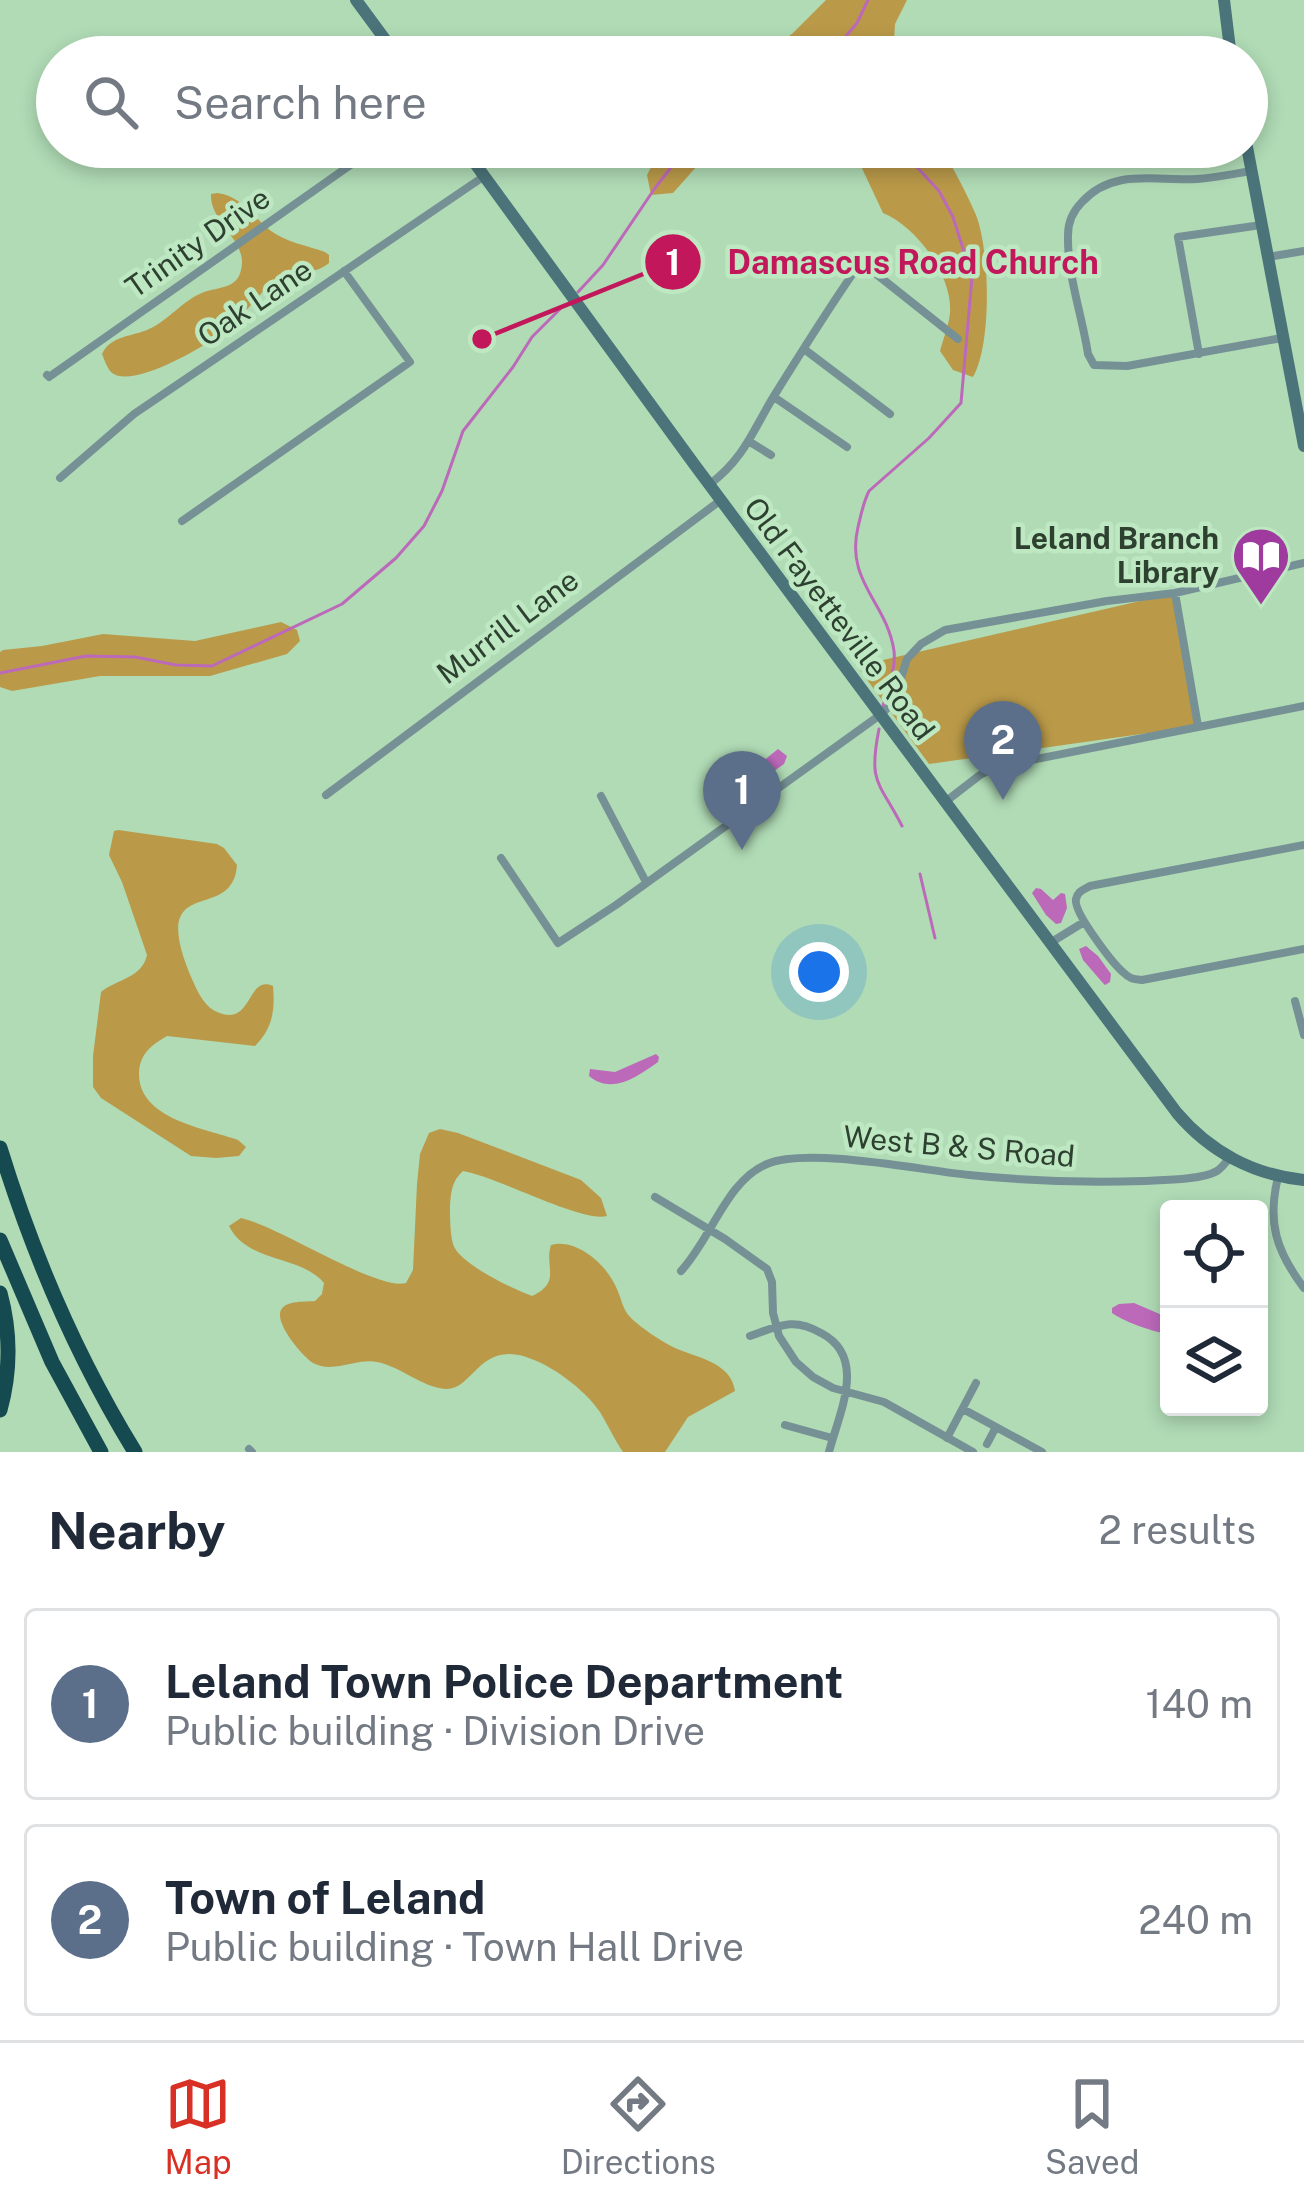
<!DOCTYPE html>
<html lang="en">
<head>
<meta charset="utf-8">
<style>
	:root { --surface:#fff; --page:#f2f2f3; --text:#1f2937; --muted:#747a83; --line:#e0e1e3; --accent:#d93025 }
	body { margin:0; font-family:"Public Sans",sans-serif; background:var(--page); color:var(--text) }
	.controls { position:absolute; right:36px; bottom:36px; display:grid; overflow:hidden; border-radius:12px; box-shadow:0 6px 18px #0003 }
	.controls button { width:108px; height:108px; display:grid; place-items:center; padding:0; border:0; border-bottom:3px solid var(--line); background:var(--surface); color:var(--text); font:60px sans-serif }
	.you { position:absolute; left:819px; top:972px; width:42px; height:42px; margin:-30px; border:9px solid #fff; border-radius:50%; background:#1a73e8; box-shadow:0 0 0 18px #1a73e833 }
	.badge { display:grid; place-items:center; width:78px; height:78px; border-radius:50%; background:var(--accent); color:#fff; font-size:39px; font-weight:700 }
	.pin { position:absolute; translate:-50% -99px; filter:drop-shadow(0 3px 6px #0008) }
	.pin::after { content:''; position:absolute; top:63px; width:42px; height:36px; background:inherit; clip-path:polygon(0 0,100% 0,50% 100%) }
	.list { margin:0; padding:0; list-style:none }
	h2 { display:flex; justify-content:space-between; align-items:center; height:156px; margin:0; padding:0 48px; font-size:51px }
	h2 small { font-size:39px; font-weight:400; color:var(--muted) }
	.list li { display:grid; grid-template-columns:78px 1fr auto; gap:36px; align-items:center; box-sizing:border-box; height:192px; margin:0 24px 24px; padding:0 24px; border:3px solid var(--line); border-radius:12px }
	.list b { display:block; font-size:45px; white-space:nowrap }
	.list p { margin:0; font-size:39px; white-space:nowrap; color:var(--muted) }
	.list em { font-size:39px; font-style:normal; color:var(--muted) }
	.icon { flex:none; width:66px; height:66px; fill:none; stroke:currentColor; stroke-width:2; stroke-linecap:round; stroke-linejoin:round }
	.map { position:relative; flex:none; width:1304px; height:1452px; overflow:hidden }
	.search { position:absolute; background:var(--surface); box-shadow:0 6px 18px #0003; left:36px; right:36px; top:36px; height:132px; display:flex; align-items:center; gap:30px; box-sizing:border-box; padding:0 42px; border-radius:66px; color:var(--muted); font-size:45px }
	.sheet { height:588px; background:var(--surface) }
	nav { display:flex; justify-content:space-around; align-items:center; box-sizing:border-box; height:168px; border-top:3px solid var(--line); background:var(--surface); font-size:33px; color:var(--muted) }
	nav a { display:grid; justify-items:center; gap:6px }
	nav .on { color:var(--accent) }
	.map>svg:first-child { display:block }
	.green { fill:#ba9a49 }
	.water { fill:#bc69ba }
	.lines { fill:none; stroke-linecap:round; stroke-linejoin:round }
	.stream { stroke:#bc69ba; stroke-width:3 }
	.street { stroke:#769195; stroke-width:8 }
	.secondary { stroke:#4a737a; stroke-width:12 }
	.highway { stroke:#164a51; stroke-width:15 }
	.labels { text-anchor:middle; stroke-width:9; stroke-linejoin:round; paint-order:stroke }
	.street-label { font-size:30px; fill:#2e4030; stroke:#bde8c2 }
	.poi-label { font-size:30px; font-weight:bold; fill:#2e4030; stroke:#bde8c2; text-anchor:end }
	.leader { fill:none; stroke:#c2185b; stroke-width:4.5 }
	.callout-dot { fill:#c2185b; stroke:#bde8c2; stroke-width:4.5 }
	.mark-label { font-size:36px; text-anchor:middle; font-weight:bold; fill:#fff }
	.callout-label { font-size:33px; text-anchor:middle; font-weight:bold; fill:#c2185b; stroke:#bde8c2; stroke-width:9; stroke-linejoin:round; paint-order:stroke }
</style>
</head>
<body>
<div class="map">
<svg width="1304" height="1452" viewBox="0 0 1304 1452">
	<rect width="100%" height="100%" fill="#b0dbb5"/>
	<path class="green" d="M826 0H907L895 24 893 57H762L793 33Z
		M661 147H714L673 193 651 195 647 175Z
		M852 147H940C950 161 969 198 976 215 990 251 992 344 973 377L953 370 940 351C943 339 949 325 950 313 953 276 916 226 883 213Z
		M217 193C240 195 253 217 271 231 286 242 308 246 325 252L329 255V263C314 276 290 271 272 281 255 301 238 321 217 336 199 350 129 390 111 372 107 368 104 359 102 354 111 335 132 337 149 329 169 320 183 300 204 292 218 287 237 289 241 270 249 241 209 222 211 194Z
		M1175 593 1198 726 929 764 857 666Z
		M281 622 297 630 300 641 287 654 210 676H100L12 691 0 687V652L3 650 42 646 103 634 195 641Z
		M118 830 217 844 224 848 237 865C233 925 149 871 189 972 195 986 202 1004 215 1011 253 1030 246 974 273 986 275 1010 273 1028 255 1046L167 1036C151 1045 140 1054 139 1073 138 1119 204 1128 238 1140L246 1147 239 1156 216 1158 191 1156 101 1098 93 1087V1056L101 992C117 979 142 978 147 955L122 882 109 855 114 831Z
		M440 1129 458 1133 581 1180 601 1198 607 1216C582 1223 498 1177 463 1171 452 1181 451 1191 450 1206 450 1217 450 1233 453 1244 459 1264 513 1289 532 1296 562 1282 544 1267 551 1245 576 1238 606 1264 616 1287 622 1299 622 1310 632 1319 643 1329 658 1339 671 1346 695 1358 731 1361 735 1391L688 1417 665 1452H623C614 1439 608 1425 600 1412 584 1389 552 1365 526 1357 479 1342 473 1390 446 1389 421 1387 402 1367 377 1362 357 1358 333 1374 313 1363 303 1357 274 1323 281 1310 286 1300 306 1302 315 1301L322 1294 324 1283C301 1255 247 1263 229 1226L241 1218C280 1227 377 1291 406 1283L413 1270 417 1184 420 1154 429 1133Z"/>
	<path class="water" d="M778 749 787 756 784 764 736 798 735 784Z
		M1036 888 1041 889 1053 900 1061 893 1065 894 1067 908 1061 923 1056 924 1046 915 1032 893Z
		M1086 946 1098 956 1111 974 1110 982 1105 985 1102 982 1083 960 1079 949Z
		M656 1054 659 1057 658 1062C637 1077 612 1095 589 1076L590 1069 615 1072Z
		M1134 1303 1169 1318V1331L1165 1333C1152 1332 1121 1320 1112 1313V1308L1119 1304Z"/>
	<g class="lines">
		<path class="stream" d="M807 57 832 53 857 23 868 0
			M883 147 915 165 939 191 953 217 972 277 961 403 929 438 869 491C863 503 861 515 858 527 845 582 887 602 894 651 896 669 888 688 883 706
			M578 292 603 265 655 188 687 147
			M0 673 86 656 135 657 176 665 212 666 342 604 396 558 424 526 442 491 463 431 513 367 532 337 563 306
			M879 729C868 784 879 781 902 826
			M920 874 935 938"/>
		<path class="street" d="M1251 171C1233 174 1214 178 1196 179 1155 181 1113 168 1082 202 1073 211 1068 222 1068 235 1067 274 1082 315 1088 354L1094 365 1127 366 1282 338
			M1268 257 1304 251
			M804 349 890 414
			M1199 354 1178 237 1261 225
			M47 375 49 377 376 147
			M774 397 847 447
			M750 442 771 455
			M60 478 134 414 483 177
			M710 484C746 457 754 427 777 391 804 348 831 304 861 262L958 339
			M182 521 410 362 344 271
			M1175 593 1198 726
			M326 795 721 500
			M601 796 646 882
			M945 802 980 775 996 767 1304 706
			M1304 845 1090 886C1083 890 1078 891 1076 899 1073 912 1113 964 1124 973 1130 979 1134 979 1142 980L1304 949
			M501 858 558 943 616 905 880 715 893 703 907 659 921 644 945 630 1107 601 1175 593 1304 563
			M1050 943 1084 922
			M1295 1001 1304 1035
			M1278 1177C1267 1222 1276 1251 1304 1288
			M655 1197 725 1239 767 1269 772 1282 773 1313 779 1336 796 1362 813 1377 833 1388 884 1402 973 1452
			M681 1271C711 1239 727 1180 767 1164 809 1147 920 1170 969 1175 1027 1181 1085 1183 1144 1181 1162 1180 1202 1180 1217 1171 1222 1168 1227 1161 1230 1157
			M750 1336C779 1326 793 1317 821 1333 868 1357 839 1413 829 1452
			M963 1409 1042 1452
			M785 1425 832 1438
			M947 1438 976 1383
			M987 1444 996 1427
			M249 1449 252 1452"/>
		<path class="secondary" d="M356 0 398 57
			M1224 0 1231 57
			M463 147 694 464 1177 1113C1210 1152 1254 1175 1304 1180
			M1247 147 1304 446"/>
		<path class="highway" d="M0 1148C33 1255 76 1356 135 1452
			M0 1240 52 1362 101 1452
			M0 1293C11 1333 11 1370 0 1410"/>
	</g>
	<defs>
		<symbol id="library-pin" viewBox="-11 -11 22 30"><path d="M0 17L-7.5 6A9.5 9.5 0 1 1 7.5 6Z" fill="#9f3a9e" stroke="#bde8c2"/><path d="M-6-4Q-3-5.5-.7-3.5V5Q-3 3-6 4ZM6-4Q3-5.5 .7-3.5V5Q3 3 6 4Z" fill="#fff"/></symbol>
	</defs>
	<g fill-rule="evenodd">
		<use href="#library-pin" x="1228" y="523" width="66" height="90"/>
	</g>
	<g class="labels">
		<g class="street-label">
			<text transform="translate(198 243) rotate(-35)" y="10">Trinity Drive</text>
			<text transform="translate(255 303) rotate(-34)" y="10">Oak Lane</text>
			<text transform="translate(839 619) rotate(53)" y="10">Old Fayetteville Road</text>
			<text transform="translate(508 627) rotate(-37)" y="10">Murrill Lane</text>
			<text transform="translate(959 1147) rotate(5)" y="10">West B &amp; S Road</text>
		</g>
		<g class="poi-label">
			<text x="1219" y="549">Leland Branch<tspan x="1219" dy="34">Library</tspan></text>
		</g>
	</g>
	<path class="leader" d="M482 339L673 262"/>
	<g class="callout-dot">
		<circle cx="482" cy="339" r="12"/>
		<circle cx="673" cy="262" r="30"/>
	</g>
	<g class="mark-label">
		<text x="673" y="275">1</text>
	</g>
	<g class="callout-label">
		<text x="913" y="274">Damascus Road Church</text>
	</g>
</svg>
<div class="controls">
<button><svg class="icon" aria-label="locate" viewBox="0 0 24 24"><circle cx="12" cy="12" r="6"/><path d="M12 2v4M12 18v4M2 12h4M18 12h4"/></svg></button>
<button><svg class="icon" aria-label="layers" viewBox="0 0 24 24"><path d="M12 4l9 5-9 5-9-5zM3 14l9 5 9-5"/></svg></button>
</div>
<div class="you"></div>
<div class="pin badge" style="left:742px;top:850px;background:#5c6f8a">1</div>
<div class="pin badge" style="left:1003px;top:800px;background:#5c6f8a">2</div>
<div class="search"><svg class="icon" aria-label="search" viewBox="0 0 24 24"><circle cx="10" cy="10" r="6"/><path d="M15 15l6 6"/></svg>Search here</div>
</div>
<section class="sheet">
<h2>Nearby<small>2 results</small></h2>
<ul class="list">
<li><span class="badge" style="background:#5c6f8a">1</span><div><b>Leland Town Police Department</b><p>Public building · Division Drive</p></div><em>140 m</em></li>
<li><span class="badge" style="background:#5c6f8a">2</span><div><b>Town of Leland</b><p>Public building · Town Hall Drive</p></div><em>240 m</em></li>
</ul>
</section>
<nav>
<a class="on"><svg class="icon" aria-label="map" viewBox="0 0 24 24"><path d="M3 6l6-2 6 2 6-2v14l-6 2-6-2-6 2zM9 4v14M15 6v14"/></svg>Map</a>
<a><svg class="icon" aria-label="directions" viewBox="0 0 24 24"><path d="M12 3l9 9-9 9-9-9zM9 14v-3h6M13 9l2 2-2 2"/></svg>Directions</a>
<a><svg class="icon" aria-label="saved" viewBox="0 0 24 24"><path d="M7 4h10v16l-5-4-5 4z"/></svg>Saved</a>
</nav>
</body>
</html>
